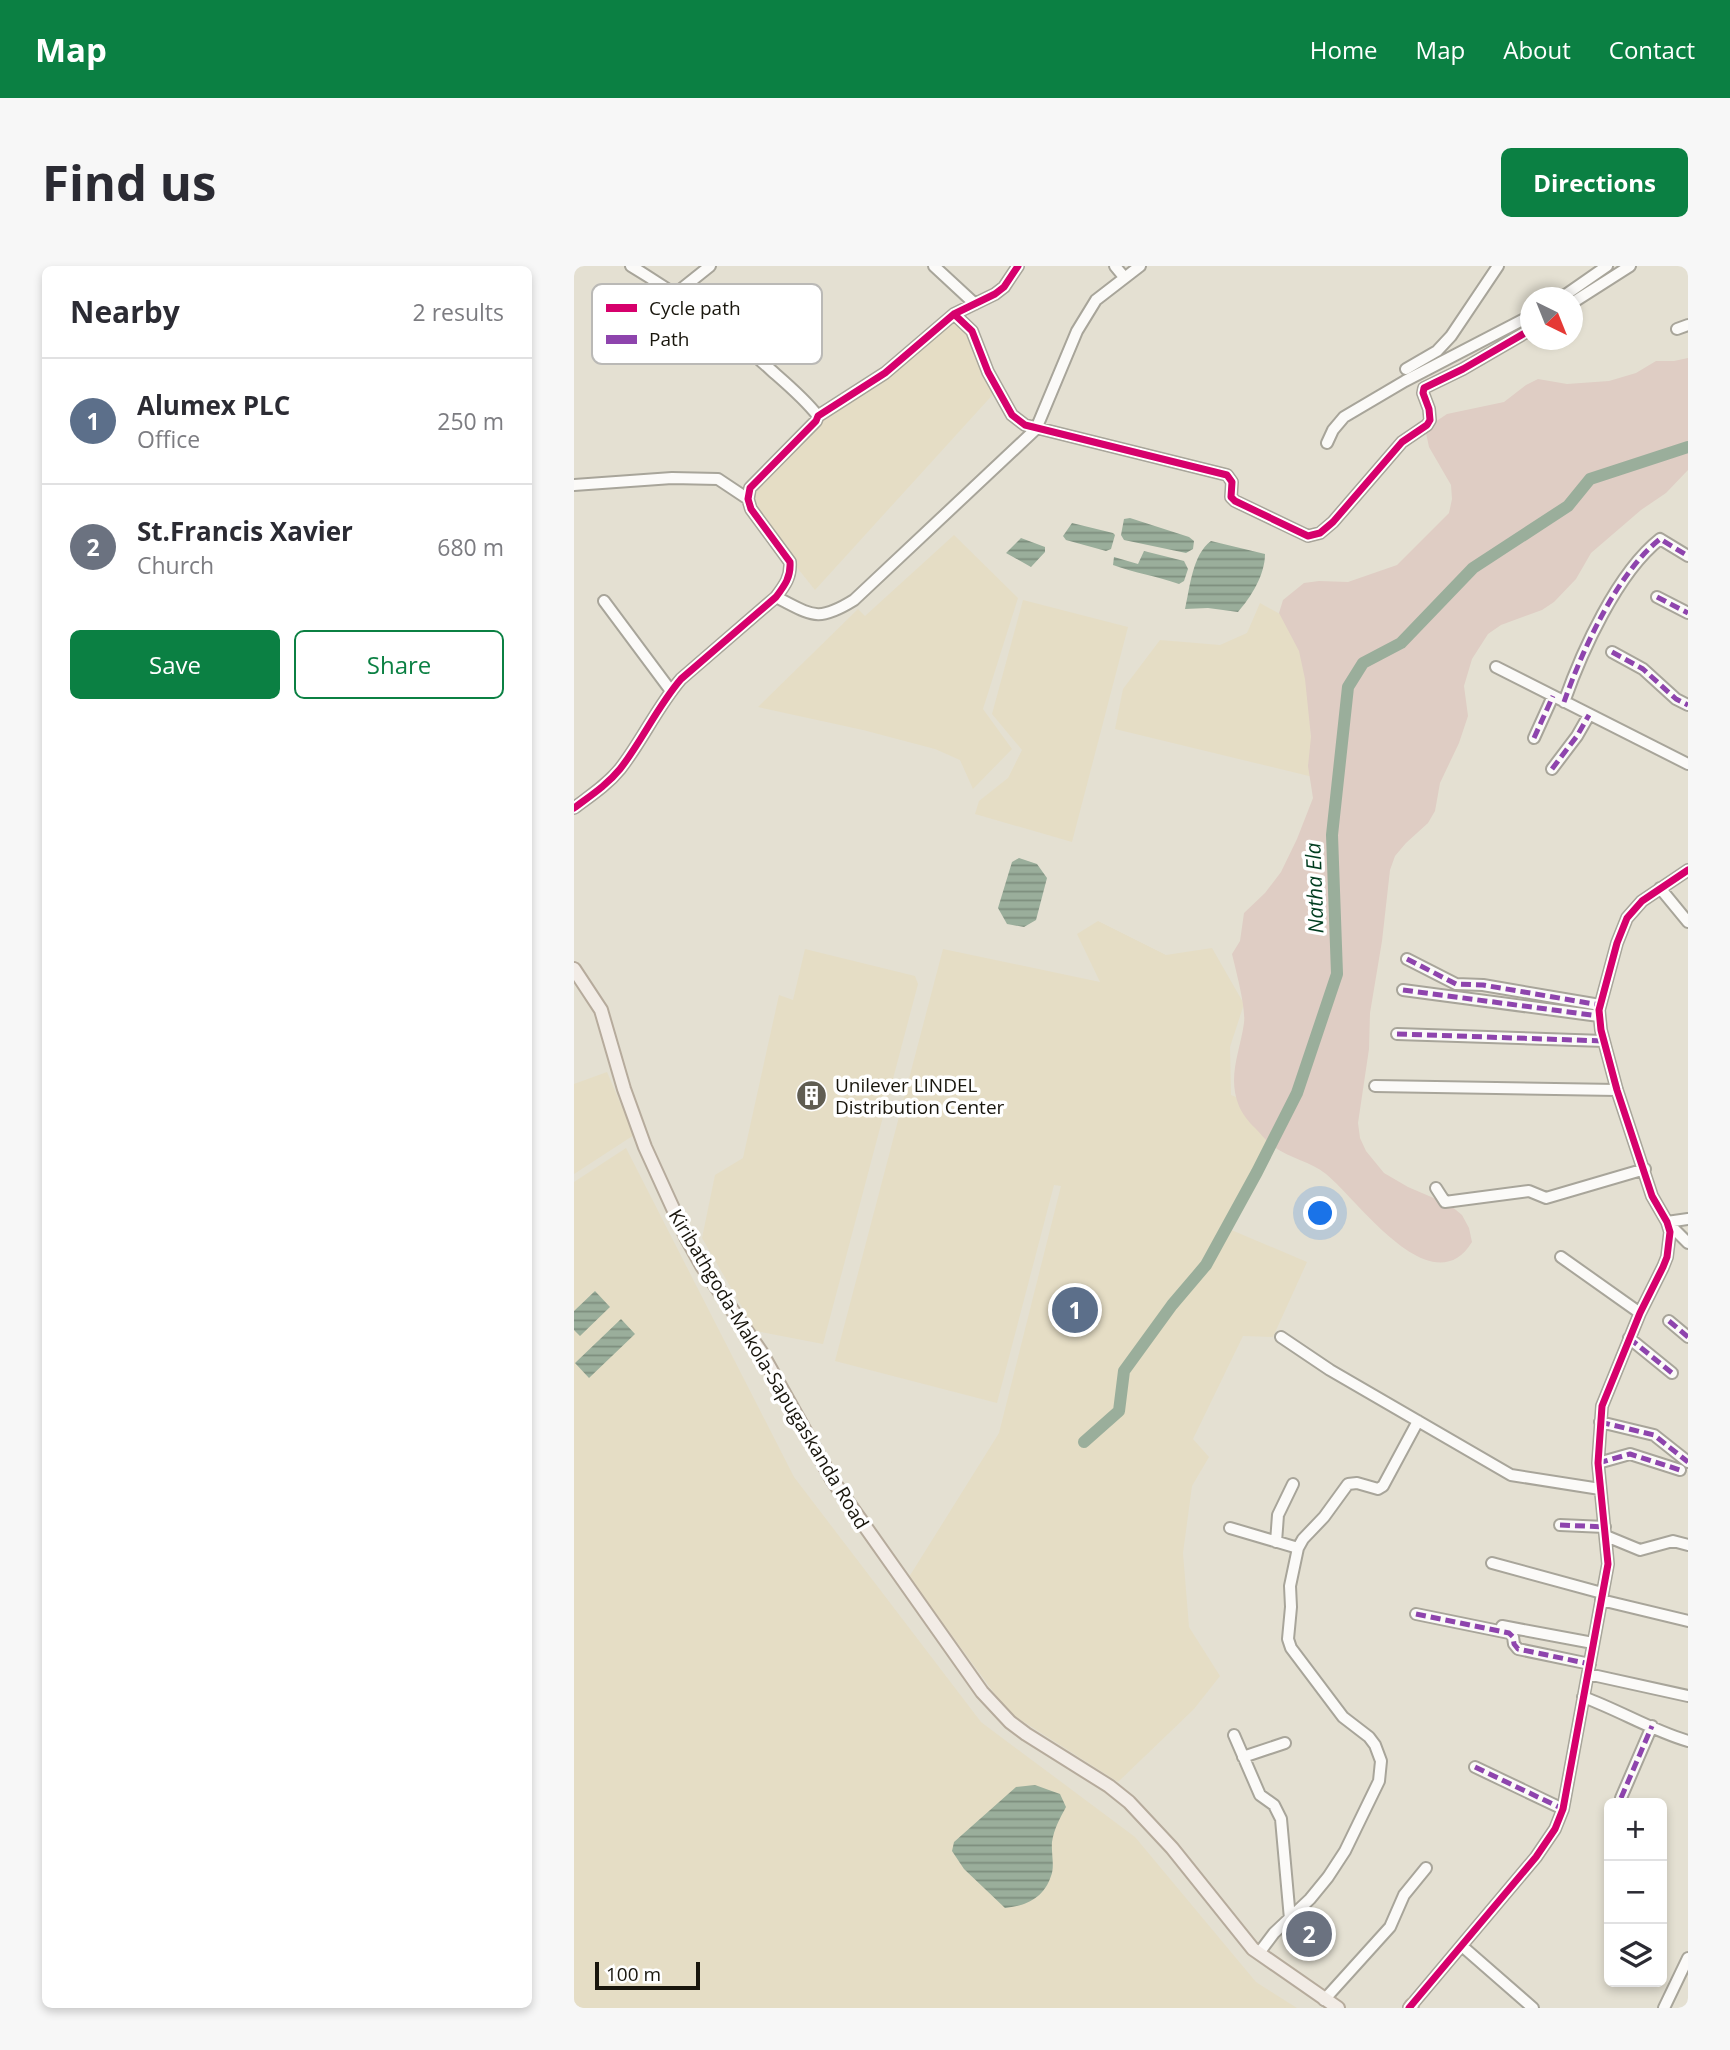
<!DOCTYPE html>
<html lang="en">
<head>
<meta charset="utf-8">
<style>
	:root { --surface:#fff; --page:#f7f7f7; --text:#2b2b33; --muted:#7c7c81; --line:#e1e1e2; --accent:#0b8043 }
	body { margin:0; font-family:"Open Sans",sans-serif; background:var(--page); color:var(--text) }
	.controls { position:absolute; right:21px; bottom:21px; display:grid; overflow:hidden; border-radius:10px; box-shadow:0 4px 10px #0003 }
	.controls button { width:63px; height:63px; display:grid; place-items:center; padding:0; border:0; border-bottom:2px solid var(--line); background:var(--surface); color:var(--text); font:35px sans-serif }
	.compass { position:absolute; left:946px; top:21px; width:63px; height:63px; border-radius:50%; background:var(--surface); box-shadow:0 4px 10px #0003; rotate:137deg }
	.scale { position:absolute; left:21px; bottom:18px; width:105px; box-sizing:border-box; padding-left:7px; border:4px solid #19160d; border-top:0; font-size:19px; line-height:24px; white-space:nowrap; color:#19160d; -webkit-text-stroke:5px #fff; paint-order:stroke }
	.you { position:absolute; left:747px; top:948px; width:24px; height:24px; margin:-18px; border:5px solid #fff; border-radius:50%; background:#1a73e8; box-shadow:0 0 0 10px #1a73e833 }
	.badge { display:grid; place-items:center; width:46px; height:46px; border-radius:50%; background:var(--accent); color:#fff; font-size:23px; font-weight:700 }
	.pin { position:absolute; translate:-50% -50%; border:4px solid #fff; box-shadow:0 2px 7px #0006 }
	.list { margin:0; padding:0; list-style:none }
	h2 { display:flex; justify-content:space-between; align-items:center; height:91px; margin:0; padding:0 28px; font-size:30px }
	h2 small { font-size:23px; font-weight:400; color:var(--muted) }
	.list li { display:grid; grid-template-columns:46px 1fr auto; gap:21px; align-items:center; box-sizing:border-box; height:126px; padding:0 28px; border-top:2px solid var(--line) }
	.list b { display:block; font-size:26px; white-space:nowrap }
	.list p { margin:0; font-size:23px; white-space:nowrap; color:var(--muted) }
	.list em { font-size:23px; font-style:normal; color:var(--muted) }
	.actions { display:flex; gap:14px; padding:21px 28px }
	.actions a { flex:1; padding:16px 0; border:2px solid var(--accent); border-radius:10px; text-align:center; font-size:24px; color:var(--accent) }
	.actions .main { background:var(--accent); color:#fff }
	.icon { flex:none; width:38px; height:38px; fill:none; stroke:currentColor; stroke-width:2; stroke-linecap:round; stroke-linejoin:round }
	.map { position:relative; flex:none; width:1114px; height:1742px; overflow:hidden; border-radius:10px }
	header { display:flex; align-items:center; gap:42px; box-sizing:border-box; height:98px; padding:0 35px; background:var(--accent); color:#fff }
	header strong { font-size:33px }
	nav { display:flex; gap:38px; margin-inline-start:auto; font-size:24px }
	.intro { display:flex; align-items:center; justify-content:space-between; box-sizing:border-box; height:168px; padding:0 42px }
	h1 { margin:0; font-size:49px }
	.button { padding:18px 32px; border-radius:10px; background:var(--accent); color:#fff; font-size:24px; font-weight:700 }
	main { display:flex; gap:42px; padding:0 42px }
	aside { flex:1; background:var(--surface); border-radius:10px; box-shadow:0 4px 10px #0003 }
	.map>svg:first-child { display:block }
	.built { fill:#e5ddc5 }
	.grass { fill:#dfcdc4 }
	.water { fill:url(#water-rules) }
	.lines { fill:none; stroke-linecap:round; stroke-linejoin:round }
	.river { stroke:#9aae9b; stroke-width:12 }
	.minor-casing { stroke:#a8a59a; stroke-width:14 }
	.major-casing { stroke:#b6ab9c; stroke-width:16 }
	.minor { stroke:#fbfaf8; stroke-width:10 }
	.major { stroke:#f2ece6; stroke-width:12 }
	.quiet { stroke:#8e44ad; stroke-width:5; stroke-dasharray:10 5; stroke-linecap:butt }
	.cycleway-casing { stroke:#fff; stroke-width:11 }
	.cycleway { stroke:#d6006c; stroke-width:7 }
	.labels { text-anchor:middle; stroke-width:7; stroke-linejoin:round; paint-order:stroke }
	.poi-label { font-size:19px; fill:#19160d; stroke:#fff; text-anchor:start }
	.street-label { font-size:19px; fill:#19160d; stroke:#fff }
	.water-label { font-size:21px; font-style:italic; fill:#013d20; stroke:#fff }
	.key { fill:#fff; stroke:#bab9b6; stroke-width:2 }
	.key-label { font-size:19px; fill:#19160d }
</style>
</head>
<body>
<header>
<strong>Map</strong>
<nav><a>Home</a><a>Map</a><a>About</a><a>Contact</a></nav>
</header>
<div class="intro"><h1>Find us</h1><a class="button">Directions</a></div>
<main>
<aside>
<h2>Nearby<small>2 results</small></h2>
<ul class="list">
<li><span class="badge" style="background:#5c6f8a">1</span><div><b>Alumex PLC</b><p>Office</p></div><em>250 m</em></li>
<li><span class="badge" style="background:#6b7280">2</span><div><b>St.Francis Xavier</b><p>Church</p></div><em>680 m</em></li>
</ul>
<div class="actions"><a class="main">Save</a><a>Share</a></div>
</aside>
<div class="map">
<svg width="1114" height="1742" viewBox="0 0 1114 1742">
	<defs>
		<pattern id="water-rules" width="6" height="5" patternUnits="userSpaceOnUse" patternTransform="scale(1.75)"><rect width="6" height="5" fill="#9aae9b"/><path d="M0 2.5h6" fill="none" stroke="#7d8d7d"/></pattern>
	</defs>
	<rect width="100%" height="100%" fill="#e4e0d2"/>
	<path class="built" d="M379 51 399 72 423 124 241 324 177 244 176 222 240 161 309 109Z
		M380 269 444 332 409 443 438 483 399 523 386 494 361 483 289 464 184 441 284 343 291 350Z
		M449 334 554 361 498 576 401 548 405 535 434 512 448 484 418 448Z
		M686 337 731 362 739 511 541 463 549 423 586 374 646 379 673 367Z
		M524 655 592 689 638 682 670 738 656 781 657 829 714 852 656 953 655 963 733 996 699 1071 669 1070 619 1173 635 1191 618 1220 609 1287 615 1361 646 1410 620 1443 544 1516 434 1446 335 1311 425 1167 487 920 480 919 423 1137 261 1095 369 683 526 716 503 668Z
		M231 683 341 710 344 718 249 1078 182 1065 128 972 141 909 169 892 205 729 219 734Z
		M33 806 60 869 0 908V818Z
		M52 882 220 1211 407 1456 561 1571 682 1716 723 1742H0V916Z"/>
	<path class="grass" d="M1114 92V204L1092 227 1067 244 1017 287 1002 313 980 336 968 344 927 359 914 368 898 393 890 420 894 450 885 477 866 517 861 545 854 557 832 577 821 590 816 604 808 675 796 747 795 783 784 857 786 872 792 885 810 907 834 921 876 939 888 949 895 962 898 976C858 1041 783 933 752 908 737 896 716 892 700 881 693 876 687 868 681 862 674 855 669 849 665 840 653 811 666 786 670 757 672 741 662 705 658 688L666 675 670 647 691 627 707 606 723 573 739 532 734 500 737 471 731 413 725 385 705 347 709 334 730 317 745 315 774 316 823 299 875 247 878 233 877 219 855 181 852 167 861 156 873 148 930 136 952 119 964 113 993 118 1035 115 1062 107 1082 95H1100Z"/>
	<path class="water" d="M556 252 615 271 620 275 619 283 612 287 550 274 547 269 550 253Z
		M498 257 539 267 541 269 537 283 532 285 492 274 489 270Z
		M447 272 471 281V286L457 301 432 287Z
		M637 275 691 288C691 309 677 331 664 346L634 342 611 343C616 322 618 289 637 275Z
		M570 285 610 295 614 303 610 315 605 318C582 310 561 307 539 299L540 291 564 298Z
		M445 592 463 598 473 612 462 654 450 661 433 658 424 642 438 596Z
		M21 1025 36 1041 6 1070 0 1064V1045Z
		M47 1053 61 1068 15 1112 1 1097Z
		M461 1519 486 1528 492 1541C486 1552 480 1563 478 1576 477 1587 481 1600 477 1610 470 1632 452 1640 431 1642L390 1603 378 1585 380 1576 442 1521Z"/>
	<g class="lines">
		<path class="river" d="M510 1176 545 1145 550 1105 598 1039 632 999 683 906 723 827 763 708 758 569 774 421 789 397 827 377 899 302 994 240 1016 213 1114 181"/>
		<defs>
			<path id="minor" d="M57 0C107 30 153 64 197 104 213 118 231 133 244 150
				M360 0 401 38
				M541 0 550 11
				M101 28 136 0
				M987 32 1033 0
				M998 37 1056 0
				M380 48 398 65 414 106 438 149 451 159 653 209 658 216 657 231 661 235 734 270 746 267 759 256 828 176 853 159 856 154 855 143 849 127 850 122 889 103 956 64
				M1103 63 1114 59
				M832 103 863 85 877 70 924 0
				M753 177 759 164 770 151 831 115 956 50
				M0 219 98 212 144 213 174 233
				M202 331C238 349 243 357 280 334L462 163 503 65 522 34 566 0
				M1083 331 1114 347
				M30 335 97 425
				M1038 386 1069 403 1102 433 1114 439
				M922 401 1114 498
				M990 436C1008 385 1043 307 1086 273L1114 290
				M960 472 979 430
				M978 503 1003 470 1015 449
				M0 542C16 530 33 519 46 503 68 475 83 441 107 413L202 331C211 319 217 311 216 296L177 243 174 233 176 222 242 155 244 150 311 107 380 48 421 28 430 21 444 0
				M1086 622 1114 656
				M833 693 882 718 909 719 1026 739
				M829 724 1025 750
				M823 768 1030 775
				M801 820 1043 824
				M862 922 871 936 955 925 972 932 1071 903
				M1093 956 1114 953
				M1095 958 1114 977
				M987 991 1066 1047
				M1095 1055 1114 1071
				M707 1071 756 1104 937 1209 1026 1223
				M1055 1072 1098 1107
				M1026 1156 1080 1169 1114 1196
				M1024 1197 1056 1188 1106 1204
				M986 1259 1031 1261
				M656 1262 724 1282
				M1032 1270 1066 1284 1099 1275 1114 1279
				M702 1276 704 1249 719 1218
				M918 1297 1028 1327
				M1027 1334 1114 1355
				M842 1348 935 1367 939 1371 940 1378 944 1383 1016 1398
				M928 1360 1019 1377
				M1014 1408 1114 1430
				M1009 1431C1045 1444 1079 1465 1114 1475
				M660 1469 686 1529 700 1539 707 1553 716 1653
				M669 1491 711 1477
				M901 1501 989 1543
				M1047 1532 1078 1460
				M888 1680 959 1742
				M685 1687 700 1667 736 1633 754 1611 771 1585 805 1515 807 1495 801 1479 795 1471 769 1451 717 1382 714 1373 717 1341 716 1320 724 1282 729 1273 750 1251 774 1218 783 1217 804 1223 809 1220 844 1155
				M750 1734 816 1661 830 1629 852 1602
				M835 1742 962 1591 981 1563 989 1543 1034 1298 1024 1197 1028 1140 1066 1047 1089 1001 1093 991 1096 966 1093 956 1078 930 1043 824 1027 764 1025 744 1043 677 1053 652 1068 635 1114 604
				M1090 1742 1114 1692"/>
			<path id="major" d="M0 703 27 744 50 823 71 881 112 971 128 1000 187 1086 259 1215 408 1426 436 1456 452 1468 535 1520 555 1536 598 1582 679 1683 764 1742
				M836 1742 838 1739"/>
		</defs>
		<use href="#minor" class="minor-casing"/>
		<use href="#major" class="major-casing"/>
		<use href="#minor" class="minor"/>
		<use href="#major" class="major"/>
		<path class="quiet" d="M1083 331 1114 347
			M1038 386 1069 403 1102 433 1114 439
			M990 436C1008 385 1043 307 1086 273L1114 290
			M960 472 979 430
			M978 503 1003 470 1015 449
			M833 693 882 718 909 719 1026 739
			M829 724 1025 750
			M823 768 1030 775
			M1095 1055 1114 1071
			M1055 1072 1098 1107
			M1026 1156 1080 1169 1114 1196
			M1024 1197 1056 1188 1106 1204
			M986 1259 1031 1261
			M842 1348 935 1367 939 1371 940 1378 944 1383 1016 1398
			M901 1501 989 1543
			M1047 1532 1078 1460"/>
		<defs>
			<path id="cycleway" d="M380 48 398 65 414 106 438 149 451 159 653 209 658 216 657 231 661 235 734 270 746 267 759 256 828 176 853 159 856 154 855 143 849 127 850 122 889 103 956 64
				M0 542C16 530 33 519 46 503 68 475 83 441 107 413L202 331C211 319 217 311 216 296L177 243 174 233 176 222 242 155 244 150 311 107 380 48 421 28 430 21 444 0
				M835 1742 962 1591 981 1563 989 1543 1034 1298 1024 1197 1028 1140 1066 1047 1089 1001 1093 991 1096 966 1093 956 1078 930 1043 824 1027 764 1025 744 1043 677 1053 652 1068 635 1114 604"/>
		</defs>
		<use href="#cycleway" class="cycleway-casing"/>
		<use href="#cycleway" class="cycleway"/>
	</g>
	<defs>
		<symbol id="building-disc" viewBox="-11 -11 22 22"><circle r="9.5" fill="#605d52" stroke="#fff"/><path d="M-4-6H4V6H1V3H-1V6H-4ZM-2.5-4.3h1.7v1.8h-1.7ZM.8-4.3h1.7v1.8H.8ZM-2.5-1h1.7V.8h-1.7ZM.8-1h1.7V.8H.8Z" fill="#fff"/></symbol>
	</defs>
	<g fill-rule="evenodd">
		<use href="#building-disc" x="220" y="812" width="35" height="35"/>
	</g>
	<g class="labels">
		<g class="poi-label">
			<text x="261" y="826">Unilever LINDEL<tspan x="261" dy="22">Distribution Center</tspan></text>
		</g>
		<g class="street-label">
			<text transform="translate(195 1103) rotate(59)" y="7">Kiribathgoda-Makola-Sapugaskanda Road</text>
		</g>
		<g class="water-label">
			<text transform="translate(741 622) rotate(-92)" y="7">Natha Ela</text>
		</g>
	</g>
	<rect x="18" y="18" width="230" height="80" rx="10" class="key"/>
	<rect x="32" y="38" width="31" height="8" fill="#d6006c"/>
	<rect x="32" y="69" width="31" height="9" fill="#8e44ad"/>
	<g class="key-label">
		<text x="75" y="49">Cycle path</text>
		<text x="75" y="80">Path</text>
	</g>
</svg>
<div class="controls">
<button>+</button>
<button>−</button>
<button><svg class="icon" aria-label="layers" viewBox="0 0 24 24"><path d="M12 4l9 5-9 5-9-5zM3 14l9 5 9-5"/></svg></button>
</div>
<svg class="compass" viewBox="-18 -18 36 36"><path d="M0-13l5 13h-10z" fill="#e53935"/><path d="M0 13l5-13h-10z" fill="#7c7c81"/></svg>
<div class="scale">100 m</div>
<div class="you"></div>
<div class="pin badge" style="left:501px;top:1044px;background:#5c6f8a">1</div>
<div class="pin badge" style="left:735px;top:1668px;background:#6b7280">2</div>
</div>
</main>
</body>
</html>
